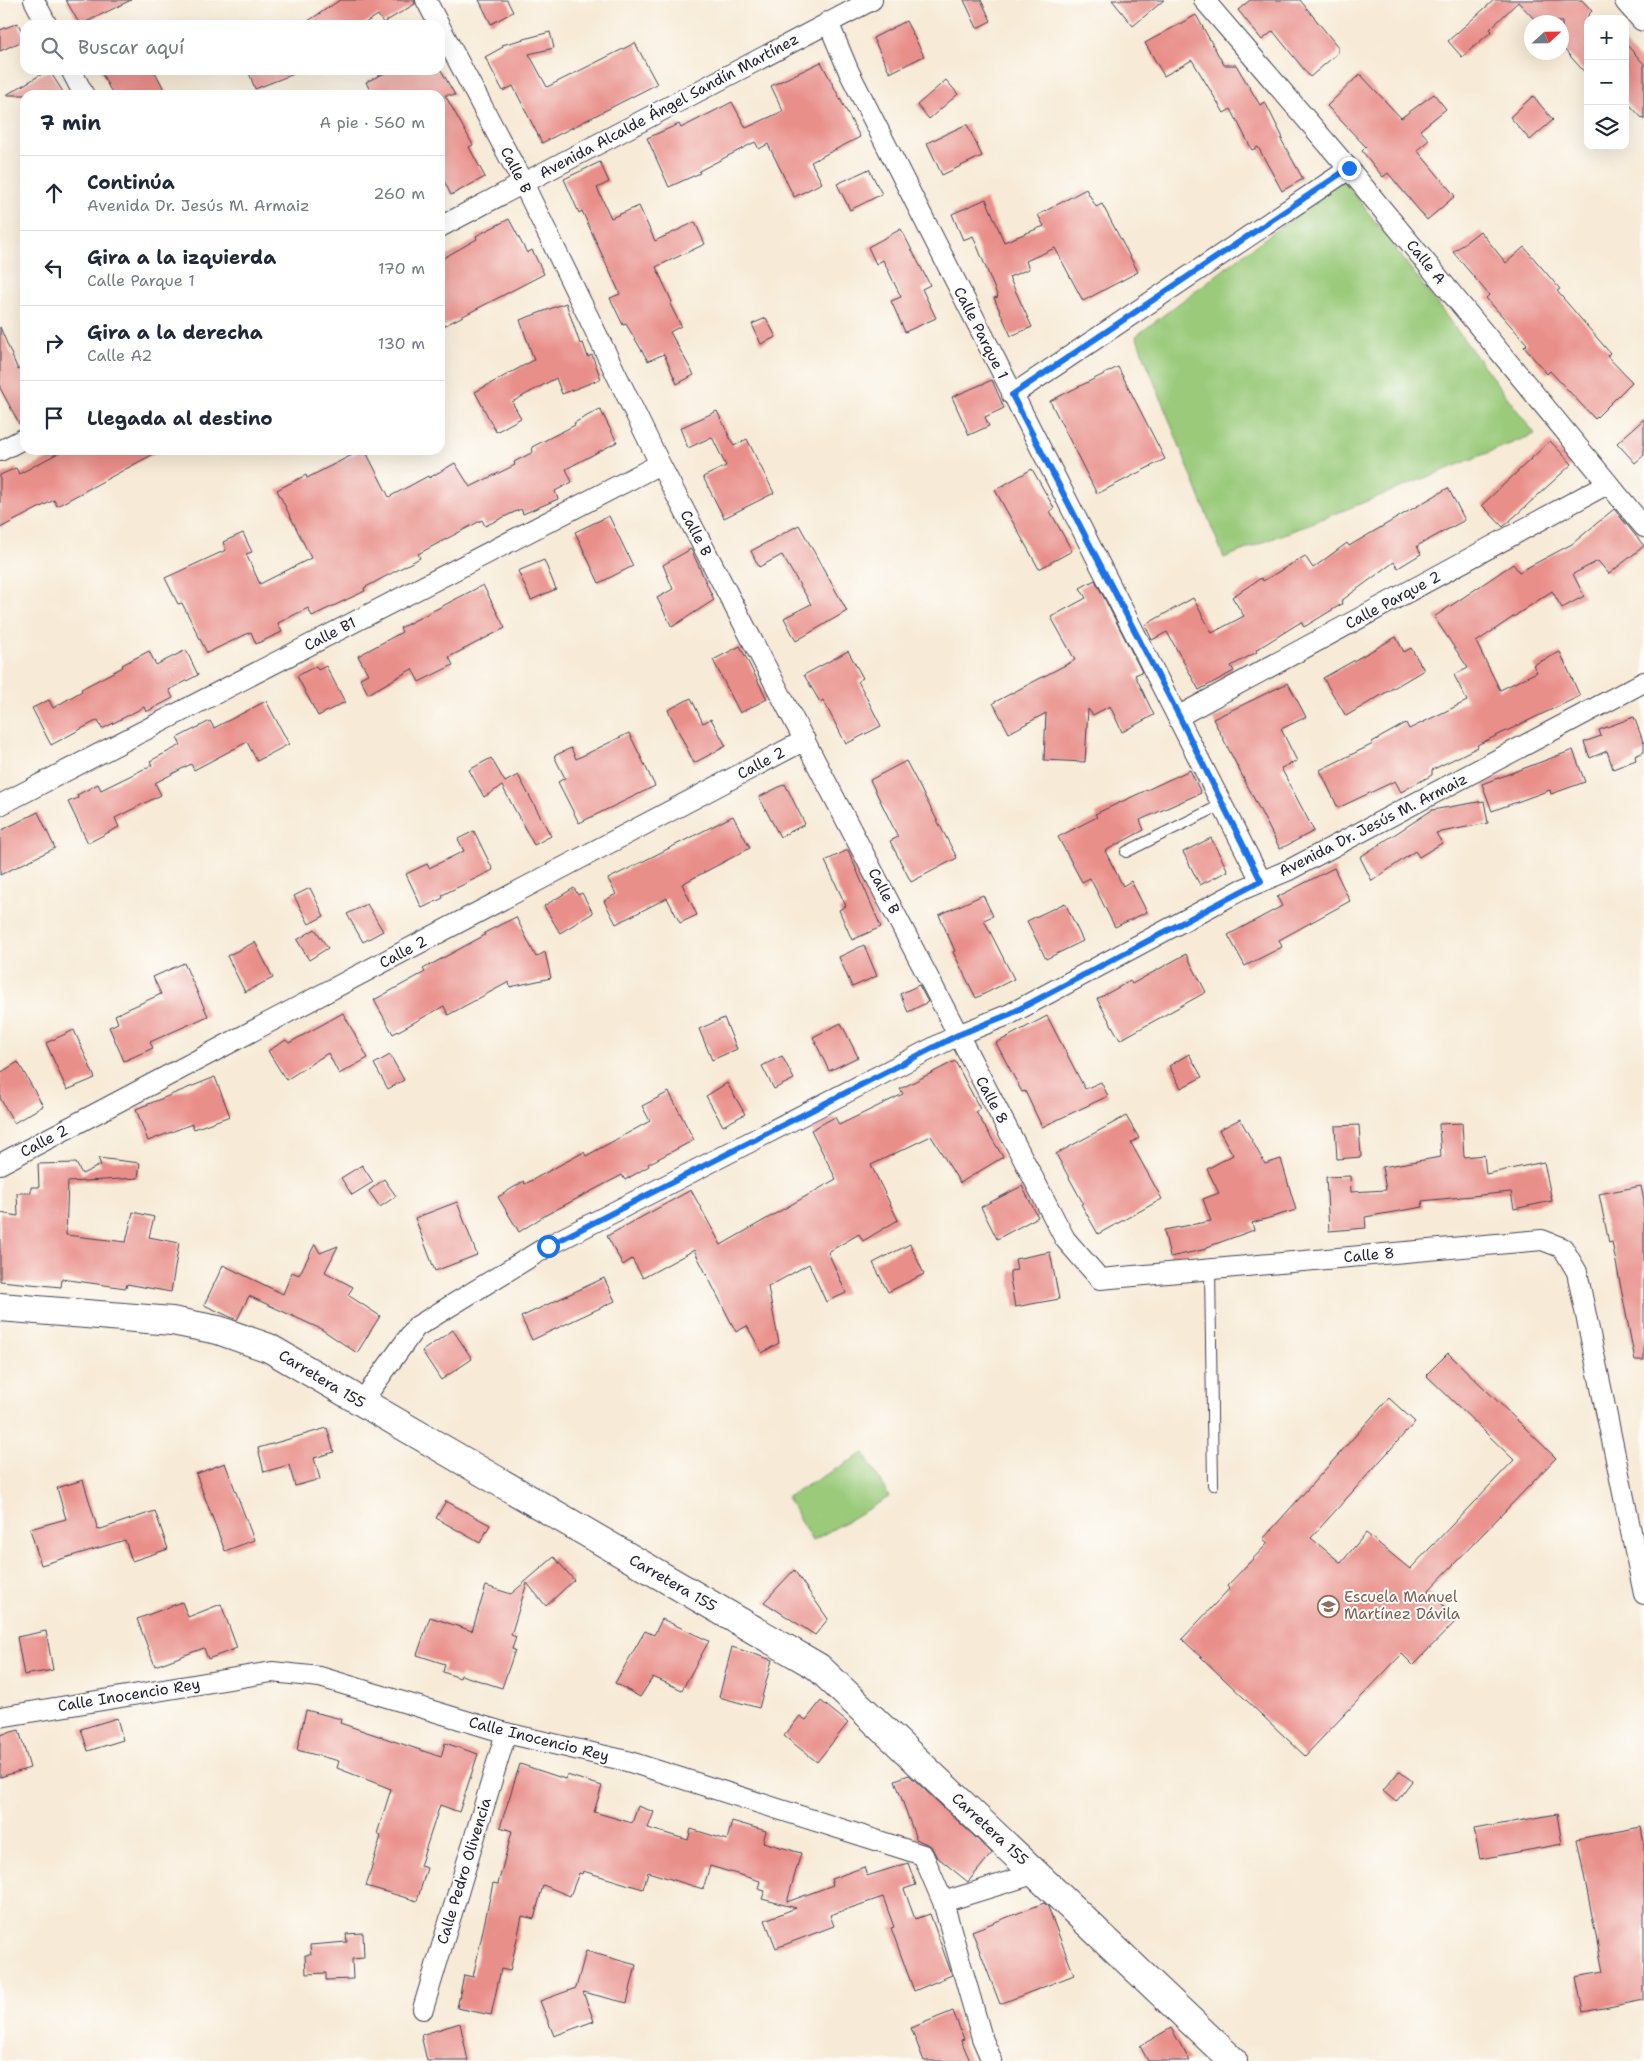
<!DOCTYPE html>
<html lang="es">
<head>
<meta charset="utf-8">
<style>
	:root { --surface:#fff; --page:#f6f6f7; --text:#1f2937; --muted:#747a83; --line:#e0e1e3 }
	body { margin:0; font-family:"Shantell Sans",sans-serif; background:var(--page); color:var(--text) }
	.controls { position:absolute; right:15px; top:15px; display:grid; overflow:hidden; border-radius:10px; box-shadow:0 5px 20px #0002 }
	.controls button { width:45px; height:45px; display:grid; place-items:center; padding:0; border:0; border-bottom:1px solid var(--line); background:var(--surface); color:var(--text); font:25px sans-serif }
	.compass { position:absolute; left:1524px; top:15px; width:45px; height:45px; border-radius:50%; background:var(--surface); box-shadow:0 5px 20px #0002; rotate:68deg }
	.stop { position:absolute; width:15px; height:15px; margin:-11px; border:4px solid #1a73e8; border-radius:50%; background:#fff }
	.stop.end { background:#1a73e8; border-color:#fff; box-shadow:0 1px 5px #0008 }
	.list { margin:0; padding:0; list-style:none }
	h2 { display:flex; justify-content:space-between; align-items:center; height:65px; margin:0; padding:0 20px; font-size:21px }
	h2 small { font-size:16px; font-weight:400; color:var(--muted) }
	.list li { display:grid; grid-template-columns:32px 1fr auto; gap:15px; align-items:center; box-sizing:border-box; height:75px; padding:0 20px; border-top:1px solid var(--line) }
	.list b { display:block; font-size:19px; white-space:nowrap }
	.list p { margin:0; font-size:16px; white-space:nowrap; color:var(--muted) }
	.list em { font-size:16px; font-style:normal; color:var(--muted) }
	.icon { flex:none; width:28px; height:28px; fill:none; stroke:currentColor; stroke-width:2; stroke-linecap:round; stroke-linejoin:round }
	.map { position:relative; flex:none; width:1644px; height:2061px; overflow:hidden }
	.search { position:absolute; background:var(--surface); box-shadow:0 5px 20px #0002; left:20px; top:20px; width:425px; height:55px; display:flex; align-items:center; gap:12px; box-sizing:border-box; padding:0 18px; border-radius:15px; color:var(--muted); font-size:19px }
	.panel { position:absolute; background:var(--surface); box-shadow:0 5px 20px #0002; left:20px; top:90px; width:425px; height:365px; border-radius:15px }
	.map>svg:first-child { display:block }
	.green { fill:#9aca7a; stroke:#5e765a }
	.building { fill:#e98f8a }
	.lines { fill:none; stroke-linecap:round; stroke-linejoin:round }
	.lane-casing { stroke:#424052; stroke-width:12 }
	.street-casing { stroke:#424052; stroke-width:22 }
	.secondary-casing { stroke:#424052; stroke-width:30 }
	.lane { stroke:#fff; stroke-width:10 }
	.street { stroke:#fff; stroke-width:20 }
	.secondary { stroke:#fff; stroke-width:28 }
	.route { stroke:#1a73e8; stroke-width:6 }
	.labels { text-anchor:middle; stroke-width:4; stroke-linejoin:round; paint-order:stroke }
	.street-label { font-size:15px; fill:#22223b; stroke:#fdfcf7 }
	.education-label { font-size:15px; fill:#785e54; stroke:#fdfcf7; text-anchor:start }
</style>
</head>
<body>
<div class="map">
<svg width="1644" height="2061" viewBox="0 0 1644 2061">
	<rect width="100%" height="100%" fill="#fdfcf7"/>
	<filter id="ink" filterUnits="userSpaceOnUse"><feTurbulence type="fractalNoise" baseFrequency=".02" numOctaves="2"/><feDisplacementMap in="SourceGraphic" scale="10" xChannelSelector="R" yChannelSelector="G"/><feConvolveMatrix kernelMatrix="1 2 1 2 8 2 1 2 1" color-interpolation-filters="sRGB"/></filter>
	<filter id="wash" filterUnits="userSpaceOnUse"><feTurbulence type="fractalNoise" baseFrequency=".0096" numOctaves="4" result="noise"/><feDisplacementMap in="SourceGraphic" scale="20" xChannelSelector="R" yChannelSelector="G"/><feGaussianBlur stdDeviation="1.12" result="paint"/><feColorMatrix in="noise" values="0 0 0 0 0 0 0 0 0 0 0 0 0 0 0 0 0 1.4 0 .05"/><feComposite in="paint" operator="in"/></filter>
	<g filter="url(#wash)">
		<rect width="100%" height="100%" fill="#f7ead6"/>
		<path class="green" d="M1343 179 1535 434 1224 558 1136 336Z
			M864 1453 889 1497 812 1541 787 1497Z"/>
		<g id="blocks">
			<path class="building" d="M66 0H131L80 25Z
				M340 0H414L415 4 383 23 378 15 362 25H302Z
				M479 0H507L513 12 491 24Z
				M964 0H981L991 21 977 28Z
				M1112 0H1164L1133 26Z
				M1250 0H1300L1338 47V53L1310 77 1273 31 1262 40 1238 10Z
				M1494 0H1582L1592 11 1588 15V76L1562 47V22H1537L1518 2 1490 29 1492 31 1462 57 1448 41Z
				M1196 15 1224 65H1236L1260 105 1265 102 1283 138 1281 139 1303 179 1282 191 1258 147 1252 150 1231 109 1224 113 1192 60 1164 76 1145 43Z
				M906 21 924 56 890 73 873 38Z
				M18 23 25 40 0 51V30Z
				M550 32 554 48 529 54 547 87 635 43 657 84 542 143 513 86 503 91 485 57 503 47 502 45Z
				M1625 43 1644 64V120L1625 100Z
				M821 62 860 137 811 162 822 183 794 197 768 144 759 149 755 142 699 171 700 173 669 187 647 138 679 124 681 128 732 102 746 128 783 111 771 86Z
				M49 70 65 95H6Z
				M100 70H154L167 95H113Z
				M248 70H300L301 71 255 89Z
				M391 70H441L455 95H445L473 145 469 147 485 177 451 195 440 173V95H372L366 82Z
				M1360 74 1401 118 1434 94 1446 109 1420 130 1429 140 1417 150 1455 196 1427 220 1388 173 1383 177 1362 151 1366 147 1327 106Z
				M946 80 958 94 929 119 917 105Z
				M1533 96 1553 120 1530 140 1510 117Z
				M967 124 982 156 942 175 927 143Z
				M600 162 609 182 597 188 611 218 639 206 655 241 695 222 705 244 656 267 672 302 670 304 681 326 670 332 694 375 677 384 664 354 648 361 626 324 623 325 610 298 620 294 582 211 579 213 564 179Z
				M869 169 882 194 850 210 837 184Z
				M1086 189 1096 207 1102 204 1138 272 1083 301 1055 248 1026 261 1029 269 1009 277 1032 327 1011 336 994 298 998 297 973 236 963 240 952 214 986 199 1004 242 1044 226 1038 215Z
				M509 219 527 253 532 250 544 274 440 328V260L477 239 476 236Z
				M901 229 930 285 922 289 936 318 905 332 891 301 901 297 883 260 876 264 868 247Z
				M1480 231 1506 263 1524 247 1560 289 1557 291 1610 353 1607 356 1632 382 1595 419 1550 371 1547 374 1524 347 1527 344 1486 298 1489 295 1453 252Z
				M566 303 580 344 583 343 588 357 592 355 601 379 562 394 556 378 512 402 521 418 496 432 475 392 534 360 520 320Z
				M766 318 776 337 761 344 752 324Z
				M0 327 18 370 25 366V426L21 427 0 388Z
				M1118 367 1165 459 1097 494 1050 401Z
				M992 380 1004 408 985 417 989 426 969 435 952 397Z
				M600 409 617 442 566 469 572 482 555 491 558 499 523 514 521 509 485 526 482 520 418 554 420 558 364 588 365 591 312 616 308 608 278 623 282 632 256 644 251 632 207 653 182 603 178 604 165 578 226 550 223 542 243 533 252 552 246 554 260 584 311 558 277 490 306 475 307 478 362 450H365L389 497 428 476 429 478 455 463 470 487 515 465 514 462 533 452 532 447 575 425 574 423Z
				M717 411 734 446 747 439 774 493 724 518 703 477 726 466 712 437 688 448 680 428Z
				M1644 419V455L1635 463 1617 443Z
				M1550 441 1572 464 1503 527 1482 505Z
				M64 450H161L57 506 54 500 0 528V475L16 468 19 474Z
				M1032 469 1054 508 1050 511 1072 551 1039 569 995 490Z
				M1448 488 1465 520 1417 546 1421 554 1398 568 1394 562 1341 601 1342 604 1304 627 1301 622 1256 650 1257 652 1231 666 1234 671 1199 690 1167 632 1152 640 1145 625 1193 598 1212 633 1244 616 1232 597 1261 578 1263 581 1305 556 1313 568 1347 543 1349 546Z
				M1614 509 1644 546 1609 574 1598 561 1573 574 1584 596 1562 608 1552 591 1476 642 1500 690 1537 672 1533 665 1560 652 1580 696 1477 745 1478 747 1432 770V775L1401 792 1395 781 1338 808 1320 770 1373 744 1372 742 1406 723 1409 729 1467 701 1454 675 1468 668 1434 617 1513 564 1519 572 1572 544Z
				M609 516 633 566 599 583 575 532Z
				M799 525 847 611 796 641 784 618 811 604 782 555 759 567 751 551Z
				M691 549 714 600 672 627 657 598 673 589 663 565Z
				M544 560 556 589 531 600 518 571Z
				M1095 580 1142 672 1135 675 1154 715 1122 732 1110 706 1093 715 1088 709 1085 762 1044 760 1046 713 1009 733 993 703 1075 660 1051 617 1086 598 1080 588Z
				M483 585 505 628 449 657 453 665 419 682 412 669 368 694 360 678 368 674 358 656 402 632 400 628Z
				M1396 637 1404 652 1411 648 1424 670 1346 716 1323 678Z
				M740 646 767 699 740 713 713 660Z
				M186 650 198 675 169 690 173 698 146 712 144 707 102 729 98 720 51 745 32 708 49 700 53 708 82 691 81 689 123 667 122 665 149 651 156 665Z
				M848 651 863 678 858 681 881 726 846 744 823 700 820 702 804 675Z
				M316 666 318 670 326 666 345 702 318 716 297 676Z
				M1288 683 1306 717 1281 729 1297 761 1281 768 1314 831 1280 849 1213 719Z
				M691 698 703 723 711 719 726 746 694 763 668 710Z
				M266 701 289 744 257 761 247 742 194 770 191 764 155 783 161 795 115 818 119 827 88 843 68 802 78 798 77 795 98 784 101 790 152 765 150 761 181 745 177 738 210 721 214 728Z
				M1634 717 1644 744V752L1635 756 1636 760 1613 769 1607 751 1590 758 1584 742 1601 736 1599 730Z
				M629 733 655 786 579 823 558 782 565 778 554 756 571 748 576 759Z
				M1573 750 1585 782 1551 794 1550 790 1492 811 1482 784Z
				M491 758 505 782 518 775 551 836 534 845 502 786 484 797 469 770Z
				M906 761 957 858 911 882 890 841 898 837 870 780Z
				M1190 770 1201 793 1140 820 1144 830 1105 851 1123 886 1131 881 1147 912 1115 927 1090 878 1082 882 1058 837 1097 817 1095 814Z
				M785 784 805 824 780 837 759 797Z
				M1484 801 1488 823 1436 833 1442 843 1419 857 1415 851 1372 881 1360 857 1432 810Z
				M38 812 55 848 0 875V831Z
				M733 816 750 848 682 884 697 915 680 923 667 898 616 924 604 901 616 894 608 879Z
				M474 831 493 870 442 895 443 898 422 908 406 874 427 864 429 868 464 851 458 839Z
				M1211 838 1228 871 1200 885 1183 852Z
				M848 850 881 927 852 940 839 910 846 906 825 861Z
				M1334 868 1350 901 1279 940 1282 947 1245 966 1228 935 1282 906 1277 897Z
				M310 888 324 916 309 924 294 896Z
				M574 888 578 895 582 893 593 913 560 933 544 906Z
				M983 895 993 916 984 920 1014 979 976 998 953 952 955 951 939 915Z
				M1065 903 1083 941 1046 959 1027 921Z
				M367 904 383 931 363 942 347 914Z
				M516 917 536 957 545 952 551 978 510 987 509 982 448 1015 444 1006 393 1034 374 1000 425 972 423 969 485 935 484 933Z
				M315 929 328 948 309 960 297 940Z
				M255 942 273 978 245 992 227 956Z
				M864 945 877 976 852 987 839 957Z
				M1186 954 1206 992 1120 1040 1097 999 1130 981 1132 984Z
				M184 963 208 1016 150 1042 153 1048 124 1061 109 1027 118 1023 115 1015 161 994 153 977Z
				M919 985 928 1002 908 1012 900 994Z
				M343 1013 368 1058 339 1074 328 1053 286 1080 268 1051 286 1040 289 1043Z
				M1047 1016 1085 1089 1101 1082 1108 1096 1042 1127 1025 1091 1022 1092 996 1043Z
				M724 1018 737 1049 712 1060 699 1029Z
				M841 1023 858 1057 829 1071 813 1037Z
				M74 1030 95 1078 67 1090 46 1043Z
				M1189 1054 1202 1077 1181 1088 1169 1066Z
				M390 1055 404 1080 388 1089 374 1064Z
				M782 1056 794 1079 774 1089 762 1066Z
				M955 1061 980 1109 976 1112 1003 1157 960 1183 931 1136 871 1165 898 1220 863 1241 859 1234 828 1252 846 1293 826 1302 809 1264 768 1287 779 1343 762 1353 747 1326 736 1332 694 1250 643 1278 632 1259 623 1265 607 1236 691 1190 721 1245 836 1179 811 1130 835 1117 839 1125 903 1094 900 1089Z
				M18 1062 43 1106 14 1123 0 1098V1073Z
				M215 1077 230 1116 194 1129 192 1124 148 1141 136 1109Z
				M727 1083 745 1114 723 1126 706 1096Z
				M669 1092 694 1140 648 1164 649 1166 625 1180 622 1175 544 1216 519 1232 498 1197 524 1181 525 1184 584 1152 586 1156 650 1121 642 1106Z
				M1126 1116 1139 1138 1131 1143 1162 1199 1098 1234 1081 1204 1083 1203 1056 1154Z
				M1240 1119 1265 1164 1281 1159 1296 1210 1252 1223 1254 1230 1207 1247V1249L1170 1257 1164 1230 1211 1221 1203 1199 1219 1193 1207 1169 1233 1155 1219 1130Z
				M1462 1123 1464 1157 1484 1155 1486 1174 1544 1162 1552 1201 1514 1209 1511 1192 1422 1201 1423 1207 1365 1217 1366 1228 1329 1231 1326 1177 1350 1176 1351 1192 1386 1190 1382 1167 1441 1157 1439 1124Z
				M1359 1125 1361 1157 1337 1159 1335 1126Z
				M98 1158 140 1163 138 1178 68 1182 66 1235 126 1242 133 1212 154 1217 149 1237 179 1243 171 1292 127 1284 126 1288 62 1279 61 1287 0 1281V1213L18 1216 17 1193H31V1187H39L38 1164 76 1163 82 1174 101 1165Z
				M362 1165 373 1182 352 1195 341 1178Z
				M384 1179 396 1196 380 1207 369 1191Z
				M1022 1186 1038 1217 997 1239 981 1207Z
				M1641 1186 1644 1201V1360H1635L1612 1242 1609 1243 1599 1194Z
				M457 1202 477 1255 435 1271 415 1218Z
				M315 1244 320 1253 338 1246 325 1272 353 1287 348 1295 380 1316 357 1353 321 1329 249 1296 237 1320 204 1305 223 1265 283 1294 292 1272 299 1275Z
				M910 1244 924 1274 888 1292 873 1263Z
				M1050 1252 1059 1299 1015 1307 1010 1278V1271L1017 1270 1015 1259Z
				M604 1278 615 1301 532 1340 521 1317Z
				M453 1330 472 1359 441 1380 422 1351Z
				M1448 1353 1556 1458 1428 1591 1458 1619 1413 1665 1402 1654 1305 1756 1182 1639 1229 1589 1227 1586 1268 1543 1263 1539 1389 1398 1415 1422 1311 1538 1341 1563 1366 1533 1410 1569 1514 1460 1426 1375Z
				M327 1428 334 1452 314 1458 320 1479 295 1486 289 1465 264 1472 258 1448Z
				M225 1463 254 1540 225 1551 196 1474Z
				M83 1480 98 1530 155 1511 168 1549 132 1561 125 1540 41 1565 30 1529 66 1519 57 1488Z
				M446 1501 490 1525 480 1543 436 1518Z
				M554 1557 574 1580 546 1606 527 1583 511 1635 516 1637 512 1649 515 1650 502 1688 461 1675 460 1678 443 1672 445 1664 417 1655 430 1617 472 1631 486 1586 511 1594Z
				M794 1570 828 1619 815 1635 764 1602Z
				M182 1602 188 1617 221 1604 237 1648 208 1659 204 1648 155 1666 137 1619Z
				M662 1619 709 1641 682 1690 653 1677 640 1697 615 1683 645 1631 654 1635Z
				M46 1631 53 1670 24 1675 17 1637Z
				M732 1647 772 1660 759 1708 719 1697Z
				M821 1701 848 1723 817 1762 784 1736 800 1716 806 1720Z
				M306 1710 341 1719 340 1723 441 1757 445 1743 478 1754 459 1812 440 1805 420 1866 427 1868 417 1901 366 1886 381 1836 377 1834 391 1789 337 1768 339 1761 297 1750Z
				M117 1718 123 1740 88 1751 81 1729Z
				M19 1730 30 1768 0 1777V1735Z
				M520 1764 565 1779 567 1775 602 1786 594 1812 632 1823 638 1806 654 1812 648 1828 688 1840 691 1829 727 1840 732 1821 766 1831 763 1842 801 1853 787 1902 833 1885 831 1879 864 1867 867 1876 908 1863 916 1885 904 1889 915 1919 930 1914 952 1975 914 1991 891 1928 894 1927 883 1897 830 1915 834 1926 776 1948 765 1920 796 1908 762 1899 765 1891 758 1889 760 1881 710 1866 703 1889 648 1872 643 1889 583 1871 582 1874 579 1873 570 1896 543 1885 534 1919 522 1916 510 1971 501 1969 491 2015 457 2008 464 1975 473 1977 493 1883 498 1884 512 1831 500 1827Z
				M1399 1771 1412 1781 1396 1802 1383 1791Z
				M909 1775 992 1853 968 1882 936 1856 931 1846 916 1839 895 1780Z
				M1557 1814 1562 1844 1480 1859 1474 1829Z
				M1641 1827 1644 1844V2000L1583 2012 1576 1977 1603 1972 1577 1839Z
				M1044 1903 1048 1907 1074 1975 1000 2004 972 1931Z
				M363 1933 364 1958 352 1959 353 1979 326 1980V1973L306 1974 305 1955H311L310 1945 347 1942 346 1934Z
				M586 1951 636 1965 627 2003 583 1992 594 2021 554 2036 540 2001 576 1988Z
				M953 2011 964 2039 961 2040 970 2061H924L911 2028Z
				M460 2023 468 2061H427L421 2035Z
				M1171 2028 1190 2061H1148L1140 2046Z"/>
		</g>
	</g>
	<g filter="url(#ink)">
		<use href="#blocks" fill-opacity="0" stroke="#424052" stroke-width="1"/>
		<g class="lines">
			<defs>
				<path id="lane" d="M1126 852 1223 804
					M1210 1269 1213 1485"/>
				<path id="street" d="M34 0 47 25
					M426 0 439 25
					M1204 0 1349 169 1644 527
					M828 22 849 72C986 342 1125 611 1261 881
					M440 27 523 183 660 464 1065 1239 1100 1279 1542 1240 1563 1248 1577 1272 1644 1594
					M71 70 84 95
					M440 227 872 0
					M1012 395 1349 169
					M0 451 25 438
					M1179 716 1607 484
					M0 805 660 464
					M0 1164 805 740
					M361 1403 416 1327 548 1246 958 1035 1010 1014 1241 890 1289 870 1644 682
					M0 1717 272 1672 320 1677 506 1733 627 1761 923 1855 943 1902 982 2038 992 2061
					M943 1902 1037 1873
					M423 2009 506 1733"/>
				<path id="secondary" d="M1629 0 1644 17
					M0 1307 172 1321 218 1330 269 1348 818 1667 1233 2061"/>
			</defs>
			<use href="#lane" class="lane-casing"/>
			<use href="#street" class="street-casing"/>
			<use href="#secondary" class="secondary-casing"/>
			<use href="#lane" class="lane"/>
			<use href="#street" class="street"/>
			<use href="#secondary" class="secondary"/>
		</g>
	</g>
	<g class="lines" filter="url(#ink)">
		<path class="route" d="M548 1246 958 1035 1010 1014 1261 881 1179 716 1012 395 1349 168"/>
	</g>
	<defs>
		<symbol id="school-ring" viewBox="-11 -11 22 22"><circle r="9.5" fill="#fdfcf7" stroke="#8d6e63" stroke-width="1.5"/><path d="M0-5L7-2L0 1L-7-2ZM-4 1L0 2.5L4 1V4Q0 6-4 4Z" fill="#8d6e63"/></symbol>
	</defs>
	<g fill-rule="evenodd">
		<use href="#school-ring" x="1316" y="1594" width="25" height="25"/>
	</g>
	<g class="labels">
		<g class="street-label">
			<text transform="translate(669 106) rotate(-28)" y="5">Avenida Alcalde Ángel Sandín Martínez</text>
			<text transform="translate(516 170) rotate(63)" y="5">Calle B</text>
			<text transform="translate(1426 262) rotate(51)" y="5">Calle A</text>
			<text transform="translate(981 333) rotate(63)" y="5">Calle Parque 1</text>
			<text transform="translate(696 533) rotate(62)" y="5">Calle B</text>
			<text transform="translate(1393 600) rotate(-28)" y="5">Calle Parque 2</text>
			<text transform="translate(330 634) rotate(-27)" y="5">Calle B1</text>
			<text transform="translate(761 763) rotate(-28)" y="5">Calle 2</text>
			<text transform="translate(1373 825) rotate(-27)" y="5">Avenida Dr. Jesús M. Armaiz</text>
			<text transform="translate(884 891) rotate(62)" y="5">Calle B</text>
			<text transform="translate(403 952) rotate(-28)" y="5">Calle 2</text>
			<text transform="translate(992 1100) rotate(62)" y="5">Calle 8</text>
			<text transform="translate(44 1141) rotate(-28)" y="5">Calle 2</text>
			<text transform="translate(1369 1255) rotate(-5)" y="5">Calle 8</text>
			<text transform="translate(322 1379) rotate(31)" y="5">Carretera 155</text>
			<text transform="translate(673 1583) rotate(30)" y="5">Carretera 155</text>
			<text transform="translate(129 1695) rotate(-9)" y="5">Calle Inocencio Rey</text>
			<text transform="translate(539 1739) rotate(14)" y="5">Calle Inocencio Rey</text>
			<text transform="translate(990 1829) rotate(43)" y="5">Carretera 155</text>
			<text transform="translate(464 1871) rotate(-73)" y="5">Calle Pedro Olivencia</text>
		</g>
		<g class="education-label">
			<text x="1344" y="1602">Escuela Manuel<tspan x="1344" dy="17">Martínez Dávila</tspan></text>
		</g>
	</g>
</svg>
<div class="controls">
<button>+</button>
<button>−</button>
<button><svg class="icon" aria-label="layers" viewBox="0 0 24 24"><path d="M12 4l9 5-9 5-9-5zM3 14l9 5 9-5"/></svg></button>
</div>
<svg class="compass" viewBox="-18 -18 36 36"><path d="M0-13l5 13h-10z" fill="#e53935"/><path d="M0 13l5-13h-10z" fill="#747a83"/></svg>
<div class="stop" style="left:548px;top:1246px"></div>
<div class="stop end" style="left:1349px;top:168px"></div>
<div class="search"><svg class="icon" aria-label="search" viewBox="0 0 24 24"><circle cx="10" cy="10" r="6"/><path d="M15 15l6 6"/></svg>Buscar aquí</div>
<section class="panel">
<h2>7 min<small>A pie · 560 m</small></h2>
<ul class="list">
<li><svg class="icon" aria-label="ahead" viewBox="0 0 24 24"><path d="M12 20V5M6 11l6-6 6 6"/></svg><div><b>Continúa</b><p>Avenida Dr. Jesús M. Armaiz</p></div><em>260 m</em></li>
<li><svg class="icon" aria-label="left" viewBox="0 0 24 24"><path d="M17 20v-9H6M10 6l-5 5 5 5"/></svg><div><b>Gira a la izquierda</b><p>Calle Parque 1</p></div><em>170 m</em></li>
<li><svg class="icon" aria-label="right" viewBox="0 0 24 24"><path d="M7 20v-9h11M14 6l5 5-5 5"/></svg><div><b>Gira a la derecha</b><p>Calle A2</p></div><em>130 m</em></li>
<li><svg class="icon" aria-label="arrive" viewBox="0 0 24 24"><path d="M6 21V4h12l-3 4 3 4H6"/></svg><div><b>Llegada al destino</b></div></li>
</ul>
</section>
</div>
</body>
</html>
